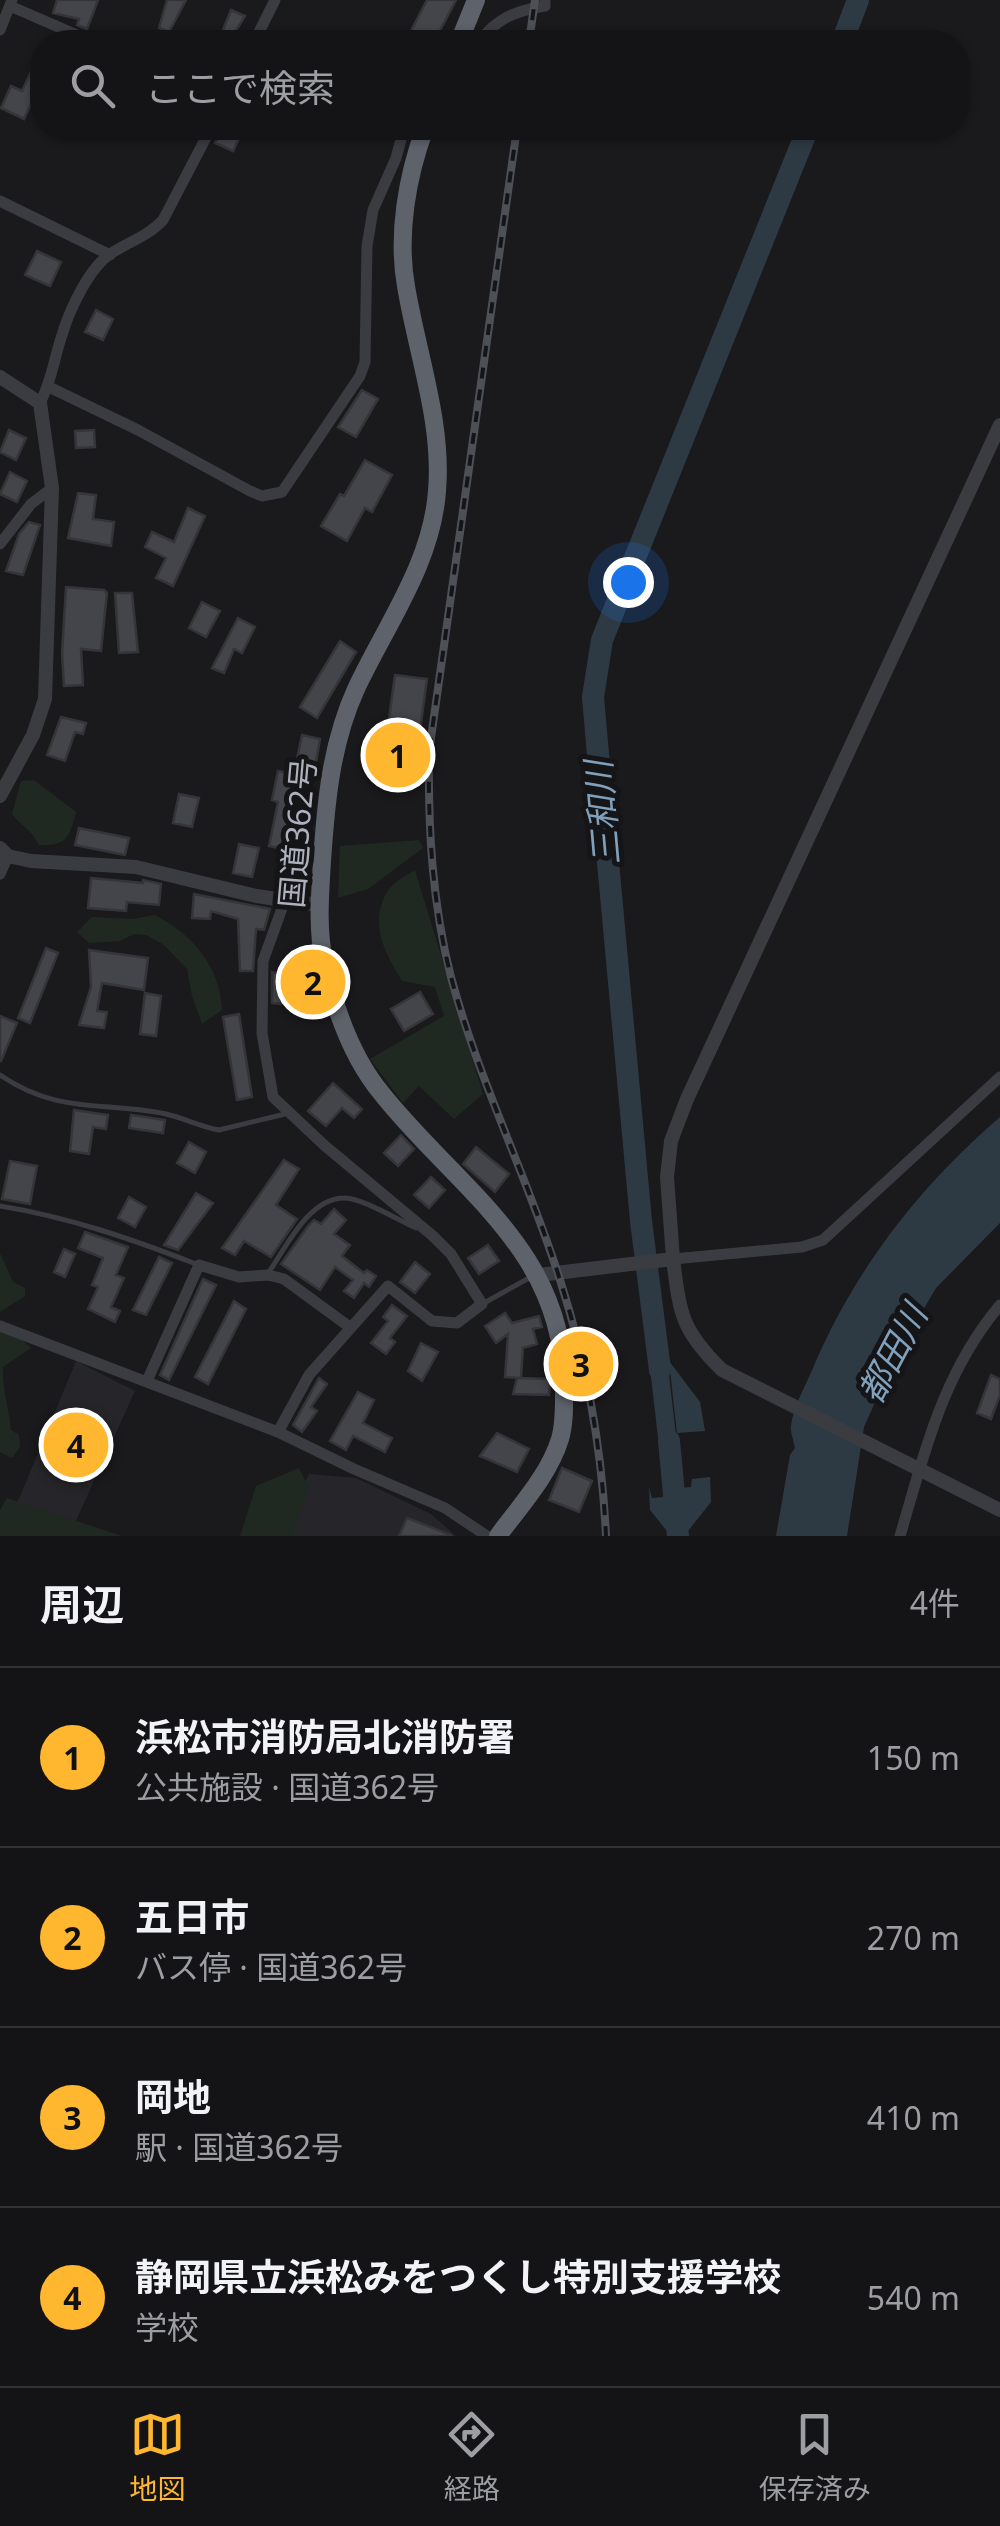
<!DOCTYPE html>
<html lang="ja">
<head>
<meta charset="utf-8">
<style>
	:root { --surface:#141416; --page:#1d1d1f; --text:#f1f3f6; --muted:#9d9ea1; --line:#333335; --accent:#ffb730 }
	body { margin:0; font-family:"Noto Sans","Noto Sans JP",sans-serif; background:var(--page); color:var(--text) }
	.you { position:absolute; left:628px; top:582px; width:35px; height:35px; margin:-25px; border:8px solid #fff; border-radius:50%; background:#1a73e8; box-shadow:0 0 0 15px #1a73e833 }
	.badge { display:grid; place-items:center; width:65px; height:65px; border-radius:50%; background:var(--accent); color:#111; font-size:32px; font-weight:700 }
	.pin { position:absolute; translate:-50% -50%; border:5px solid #fff; box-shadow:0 2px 10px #0006 }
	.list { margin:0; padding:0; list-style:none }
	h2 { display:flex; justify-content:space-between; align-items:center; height:130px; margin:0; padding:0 40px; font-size:42px }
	h2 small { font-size:32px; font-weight:400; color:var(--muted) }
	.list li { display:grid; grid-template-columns:65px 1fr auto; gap:30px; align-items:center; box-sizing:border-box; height:180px; padding:0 40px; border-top:2px solid var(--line) }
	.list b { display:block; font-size:38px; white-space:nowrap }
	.list p { margin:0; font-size:32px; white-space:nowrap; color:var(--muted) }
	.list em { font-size:32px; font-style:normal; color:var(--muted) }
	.icon { flex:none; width:55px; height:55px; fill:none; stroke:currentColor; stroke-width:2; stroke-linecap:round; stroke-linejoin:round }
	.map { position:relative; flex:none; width:1000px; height:1536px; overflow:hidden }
	.search { position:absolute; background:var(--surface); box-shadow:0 2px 8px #0004; left:30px; right:30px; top:30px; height:110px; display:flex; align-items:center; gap:25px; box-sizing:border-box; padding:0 35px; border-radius:40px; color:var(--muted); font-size:38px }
	.sheet { height:850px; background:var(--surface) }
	nav { display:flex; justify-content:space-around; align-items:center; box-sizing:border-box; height:140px; border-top:2px solid var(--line); background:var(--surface); font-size:28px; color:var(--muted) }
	nav a { display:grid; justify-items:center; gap:5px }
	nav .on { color:var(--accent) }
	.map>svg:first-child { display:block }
	.built { fill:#26262a }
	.green { fill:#1f2921 }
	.water { fill:#2e3a43 }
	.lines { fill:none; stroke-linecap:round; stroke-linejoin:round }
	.river { stroke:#2e3a43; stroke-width:22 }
	.building { fill:#44454a; stroke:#343439; stroke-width:2.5 }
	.service { stroke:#3b3c42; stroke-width:5 }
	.minor { stroke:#3b3c42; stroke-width:11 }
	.tertiary { stroke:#3b3c42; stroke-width:14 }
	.trunk { stroke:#5e626b; stroke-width:18 }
	.rail-casing { stroke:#4e5058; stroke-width:8 }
	.rail { stroke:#151518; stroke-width:4; stroke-dasharray:11; stroke-linecap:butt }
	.labels { text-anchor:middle; stroke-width:10; stroke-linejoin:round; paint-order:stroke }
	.street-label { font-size:32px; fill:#acb1bd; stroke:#151518 }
	.water-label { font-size:35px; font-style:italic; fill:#81a0bb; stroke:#151518 }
</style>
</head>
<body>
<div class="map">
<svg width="1000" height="1536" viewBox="0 0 1000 1536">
	<rect width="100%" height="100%" fill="#1a1a1d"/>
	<path class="built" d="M76 1361 135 1391 69 1536H0V1517L19 1499Z
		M309 1474 356 1478 431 1514 456 1536H280Z"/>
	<path class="green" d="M34 780 76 812C69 838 67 846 39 845 32 830 22 827 12 814L21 781Z
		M419 840 423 848 368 889 338 898 340 846Z
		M415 870 483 1094 454 1119 419 1086 403 1103 370 1059 444 1016 435 987 402 981C385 953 367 921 389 889 394 882 407 875 415 870Z
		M155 915C193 935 220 966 222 1010L202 1024 192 996 187 969 164 945 146 935 134 934 120 941 89 943 77 932 92 917 132 919Z
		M0 1253 13 1282 25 1288V1296L0 1312Z
		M0 1331 19 1337 31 1348 3 1367C2 1389 9 1408 11 1430L19 1435 20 1447 12 1458 0 1452Z
		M299 1468 309 1488 292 1536H240L256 1486Z
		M7 1498 122 1536H0V1510Z"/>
	<path class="water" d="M1000 1117V1223L936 1288 895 1358 864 1427 847 1536H776L790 1455 795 1448C794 1442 790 1432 791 1426 793 1407 806 1385 813 1368 855 1269 919 1187 1000 1117Z
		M654 1321 657 1344 667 1358 680 1470 662 1472 647 1342Z
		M669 1361 700 1402 705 1431 677 1433Z
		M710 1477 711 1502 684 1536H671L650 1510 649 1487 652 1498 663 1497V1485L679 1484 681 1488 691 1487 692 1479Z"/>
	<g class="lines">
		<path class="river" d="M842 42 858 0
			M660 1370 641 1221 597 743 593 697 602 640 808 128
			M669 1441 678 1536"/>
	</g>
	<path class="building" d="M57 0H98L87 29 77 25 79 19 53 13Z
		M167 0H186L169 32 159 28Z
		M427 0H456L434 42H405Z
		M231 10 245 16 229 42H218Z
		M42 48V88L39 86 24 119 1 108 11 86 22 91Z
		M223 128H244L233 151 215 143Z
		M37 251 61 262 50 286 25 275Z
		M96 310 113 319 103 340 85 332Z
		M362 390 378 399 356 437 338 427Z
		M9 430 26 438 16 460 0 452Z
		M94 430 95 447 76 448 75 431Z
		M365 460 392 475 372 512 365 508 347 541 321 526 340 494 344 496Z
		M10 472 27 481 17 502 0 494Z
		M78 493 96 495 93 519 114 522 111 546 68 538Z
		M188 508 205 516 173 586 156 578 166 558 145 547 152 532 174 542Z
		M29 522 40 525 23 575 6 571 19 534Z
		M66 587 104 590 107 593 101 651 81 649 83 685 64 686 62 653Z
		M115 593H132L138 652 119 653Z
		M202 602 220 611 206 637 189 628Z
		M238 618 255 627 242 653 234 649 224 673 212 668Z
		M340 641 356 652 317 718 300 707Z
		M395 675 427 679 415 767 383 762Z
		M61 717 86 723 83 734 75 732 65 761 47 755Z
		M302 735 320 739 315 768 296 764Z
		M278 771 298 775 288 820 294 821 288 850 269 846 278 802 272 800Z
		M179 794 199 798 192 827 173 823Z
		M79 828 129 838 125 855 75 845Z
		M239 844 259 848 252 877 233 873Z
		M91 878 143 883V880L161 884 159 905 127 902 126 911 88 908Z
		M194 894 270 909 264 930 256 929 253 971H240L238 919 211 911 210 919 192 918Z
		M46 948 58 953 30 1023 18 1018Z
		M89 950 148 958 144 990 102 983 97 1011 107 1012 104 1028 79 1025 91 987Z
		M272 972 285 974 281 1004 272 1003Z
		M420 992 433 1014 404 1031 391 1009Z
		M145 993 161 996 156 1036 140 1034Z
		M239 1014 252 1097 237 1100 223 1017Z
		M0 1016 17 1023 1 1061H0Z
		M333 1083 362 1109 354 1118 342 1108 326 1126 308 1111Z
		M74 1110 108 1115 106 1129 93 1127 89 1154 70 1151Z
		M131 1115 165 1120 163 1133 129 1128Z
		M401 1135 414 1149 398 1166 384 1153Z
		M189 1142 206 1152 195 1173 177 1163Z
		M476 1147 509 1174 495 1192 463 1164Z
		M284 1160 299 1169 276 1205 297 1219 271 1257 244 1241 235 1255 222 1248Z
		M10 1161 37 1166 30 1204 2 1199Z
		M431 1177 445 1190 429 1208 414 1195Z
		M196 1193 213 1203 178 1250 164 1245Z
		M129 1197 146 1207 135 1227 118 1218Z
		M334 1209 346 1220 334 1234 350 1245 342 1256 364 1273 367 1270 376 1276 369 1287 364 1283 354 1298 344 1291 353 1280 335 1267 320 1290 281 1264 308 1226 314 1220 321 1224Z
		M85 1232 128 1247 116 1275 124 1278 111 1307 120 1311 115 1322 88 1309 98 1287 92 1285 103 1258 78 1248Z
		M488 1245 499 1261 479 1274 468 1258Z
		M64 1249 75 1254 65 1277 54 1272Z
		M159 1257 172 1263 146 1315 133 1310Z
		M415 1262 430 1274 415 1293 400 1282Z
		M203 1279 216 1285 169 1380 160 1375Z
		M234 1301 246 1309 208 1384 195 1377Z
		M392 1305 407 1316 390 1338 395 1342 386 1354 371 1343 388 1321 383 1317Z
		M505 1313 512 1323 539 1316 542 1327 533 1329 537 1344 523 1348 521 1378 505 1377 508 1334 496 1343 485 1326Z
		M421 1343 438 1352 422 1381 408 1371Z
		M991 1375 1000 1379V1395L991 1419 977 1413Z
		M319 1378 327 1384 311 1407 317 1411 302 1432 293 1425Z
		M517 1378 550 1379 549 1395 513 1394Z
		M358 1392 374 1400 363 1423 392 1438 385 1452 353 1436 346 1450 330 1441Z
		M497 1433 529 1449 517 1472 480 1456Z
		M562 1468 592 1481 579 1512 549 1500Z
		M407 1518 451 1535V1536H399Z"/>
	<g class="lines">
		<path class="service" d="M0 1075C59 1115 102 1101 166 1114 184 1118 201 1127 219 1130L285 1114
			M0 1206C68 1217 132 1239 196 1264
			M269 1272C286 1247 309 1198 344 1198 360 1197 400 1221 416 1228
			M484 1303 531 1277"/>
		<path class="minor" d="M10 6 93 42
			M0 30 12 0
			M254 42 275 0
			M479 42C497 18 515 11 545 6V0
			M0 201 110 255
			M49 387 138 430 250 491 262 496 282 492 360 376 365 362 367 246 373 210 396 158 404 128
			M40 403C52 381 54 358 62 335 68 314 83 282 98 265 115 245 145 240 163 220L211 128
			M0 544 31 504 52 488
			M0 874 8 856 2 857
			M673 1259 802 1247 823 1240 1000 1077
			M0 1326 278 1432 354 1469 445 1508 487 1536
			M147 1381 199 1265 239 1277 268 1275 284 1279 351 1328
			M278 1432 309 1375 388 1286 432 1321 457 1323 482 1304 451 1254 433 1236 324 1145 273 1097 262 1033 263 961 285 900
			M900 1536C925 1452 942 1374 1000 1305"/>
		<path class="tertiary" d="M0 377 40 403 52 488 45 699 33 735 0 796
			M0 848 8 856 31 861 136 867 256 896 319 905
			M673 1259C680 1314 681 1330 722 1370L1000 1510
			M539 1275 673 1259 667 1177 671 1141 687 1099 1000 425"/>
		<path class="trunk" d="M459 42 476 0
			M425 128C407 176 397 235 406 286 417 353 443 423 437 491 432 563 386 625 356 689 331 744 326 802 322 861 320 895 317 928 324 961 334 1006 352 1058 382 1094 458 1189 564 1250 564 1385 564 1403 565 1422 560 1439 549 1475 520 1506 498 1536"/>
		<defs>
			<path id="rail" d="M529 42 535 0
				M517 128 429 752C428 828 432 903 451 977 479 1082 529 1180 561 1283 587 1365 602 1451 606 1536"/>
		</defs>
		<use href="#rail" class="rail-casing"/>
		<use href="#rail" class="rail"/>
	</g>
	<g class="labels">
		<g class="street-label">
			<text transform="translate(298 833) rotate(-85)" y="11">国道362号</text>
		</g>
		<g class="water-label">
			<text transform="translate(603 813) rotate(-95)" y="12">三和川</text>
			<text transform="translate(893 1354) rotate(-62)" y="12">都田川</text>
		</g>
	</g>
</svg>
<div class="you"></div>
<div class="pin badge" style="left:398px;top:755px">1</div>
<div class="pin badge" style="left:313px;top:982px">2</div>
<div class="pin badge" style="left:581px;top:1364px">3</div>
<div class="pin badge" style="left:76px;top:1445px">4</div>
<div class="search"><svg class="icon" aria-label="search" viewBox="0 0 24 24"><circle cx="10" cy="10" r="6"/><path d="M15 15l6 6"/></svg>ここで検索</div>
</div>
<section class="sheet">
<h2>周辺<small>4件</small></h2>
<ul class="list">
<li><span class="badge">1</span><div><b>浜松市消防局北消防署</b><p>公共施設 · 国道362号</p></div><em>150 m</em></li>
<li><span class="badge">2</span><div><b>五日市</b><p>バス停 · 国道362号</p></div><em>270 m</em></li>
<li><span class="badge">3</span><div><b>岡地</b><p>駅 · 国道362号</p></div><em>410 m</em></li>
<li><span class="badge">4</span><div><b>静岡県立浜松みをつくし特別支援学校</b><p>学校</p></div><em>540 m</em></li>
</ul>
</section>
<nav>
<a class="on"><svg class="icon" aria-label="map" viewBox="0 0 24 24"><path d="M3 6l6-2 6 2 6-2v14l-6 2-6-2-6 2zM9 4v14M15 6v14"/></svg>地図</a>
<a><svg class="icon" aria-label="directions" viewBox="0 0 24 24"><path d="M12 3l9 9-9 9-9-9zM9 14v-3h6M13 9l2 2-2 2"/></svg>経路</a>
<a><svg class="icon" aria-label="saved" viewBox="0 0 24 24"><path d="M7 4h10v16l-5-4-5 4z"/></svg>保存済み</a>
</nav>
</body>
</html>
